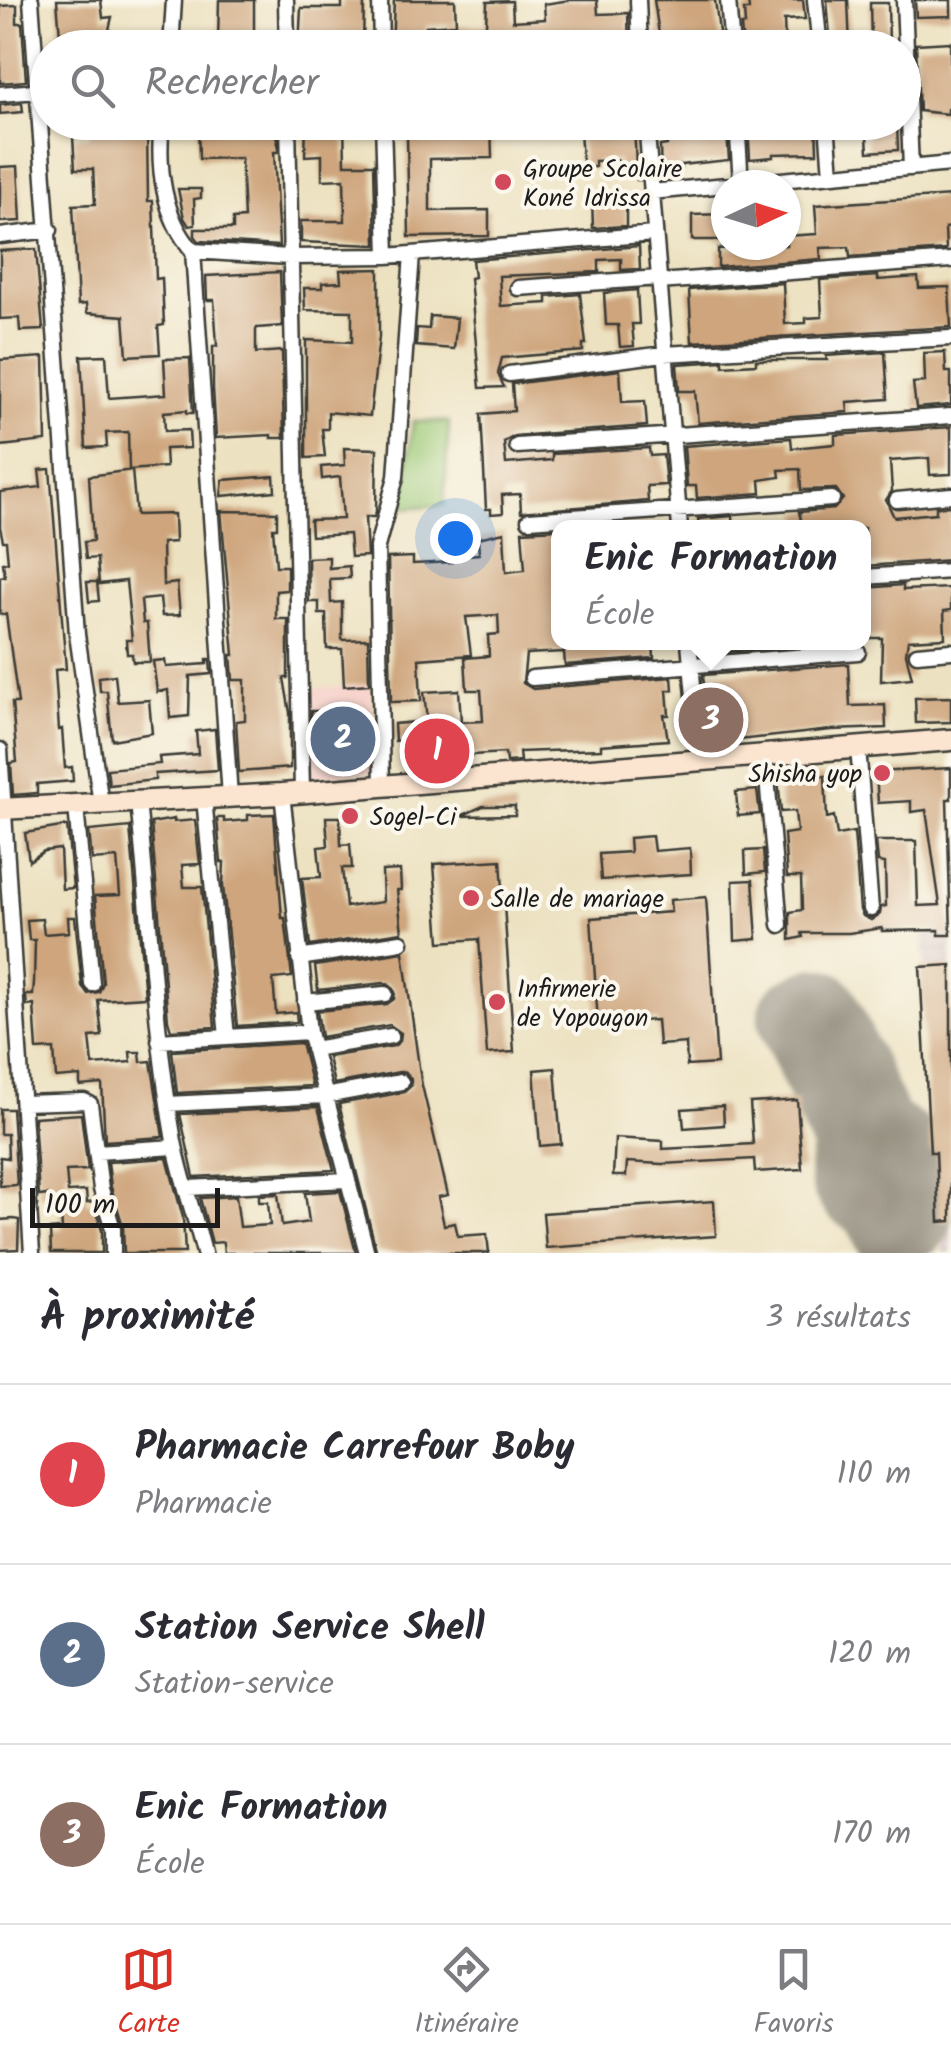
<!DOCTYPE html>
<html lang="fr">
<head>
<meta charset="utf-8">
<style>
	:root { --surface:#fff; --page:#f2f2f3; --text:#2b2b33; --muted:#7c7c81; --line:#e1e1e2; --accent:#d93025 }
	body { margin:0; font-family:Kalam,sans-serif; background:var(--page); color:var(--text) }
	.compass { position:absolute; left:711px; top:170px; width:90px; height:90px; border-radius:50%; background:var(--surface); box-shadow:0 2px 8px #0004; rotate:86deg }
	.scale { position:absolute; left:30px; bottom:25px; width:190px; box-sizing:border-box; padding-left:10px; border:5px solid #1c1c1c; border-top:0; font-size:28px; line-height:35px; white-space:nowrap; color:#1c1c1c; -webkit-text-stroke:8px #fbf7ec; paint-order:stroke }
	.you { position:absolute; left:455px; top:538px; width:35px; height:35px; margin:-25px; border:8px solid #fff; border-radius:50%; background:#1a73e8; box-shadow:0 0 0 15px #1a73e833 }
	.badge { display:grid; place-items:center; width:65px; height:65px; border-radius:50%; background:var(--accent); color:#fff; font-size:32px; font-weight:700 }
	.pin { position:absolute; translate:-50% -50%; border:5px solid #fff; box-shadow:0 2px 10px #0006 }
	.popup { position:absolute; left:551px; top:520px; width:320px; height:130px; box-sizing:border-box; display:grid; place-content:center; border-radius:20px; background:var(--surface); filter:drop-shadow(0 2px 8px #0005); font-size:32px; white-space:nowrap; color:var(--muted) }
	.popup b { font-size:38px; color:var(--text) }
	.popup::after { content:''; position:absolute; left:50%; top:100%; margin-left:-20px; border:20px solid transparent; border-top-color:var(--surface) }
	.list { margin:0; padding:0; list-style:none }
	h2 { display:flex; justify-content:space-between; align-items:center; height:130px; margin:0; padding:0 40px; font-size:42px }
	h2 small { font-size:32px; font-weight:400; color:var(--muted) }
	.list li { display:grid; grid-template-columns:65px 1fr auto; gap:30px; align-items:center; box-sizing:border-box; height:180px; padding:0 40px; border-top:2px solid var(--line) }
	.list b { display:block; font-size:38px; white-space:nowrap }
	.list p { margin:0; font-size:32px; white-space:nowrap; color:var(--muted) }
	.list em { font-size:32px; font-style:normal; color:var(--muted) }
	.icon { flex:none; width:55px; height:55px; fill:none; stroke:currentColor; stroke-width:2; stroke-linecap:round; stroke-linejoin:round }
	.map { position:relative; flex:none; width:951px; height:1253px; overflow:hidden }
	.search { position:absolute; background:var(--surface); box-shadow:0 2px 8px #0004; left:30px; right:30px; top:30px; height:110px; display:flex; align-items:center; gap:25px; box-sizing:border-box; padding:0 35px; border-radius:55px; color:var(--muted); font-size:38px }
	.sheet { height:670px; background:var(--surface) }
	nav { display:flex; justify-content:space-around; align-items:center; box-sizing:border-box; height:140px; border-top:2px solid var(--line); background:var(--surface); font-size:28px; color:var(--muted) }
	nav a { display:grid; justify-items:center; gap:5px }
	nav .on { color:var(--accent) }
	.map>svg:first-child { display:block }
	.built { fill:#f7d0ca }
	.industrial { fill:url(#industrial-grid) }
	.pitch { fill:#9dc977; stroke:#5c724a; stroke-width:2.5 }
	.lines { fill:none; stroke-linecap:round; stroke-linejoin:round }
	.runway { stroke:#847e6e; stroke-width:85 }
	.building { fill:#cea57d }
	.street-casing { stroke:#3b3a35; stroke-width:19 }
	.secondary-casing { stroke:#3b3a35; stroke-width:25 }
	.street { stroke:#fff; stroke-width:14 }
	.secondary { stroke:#fce5d0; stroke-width:20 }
	.poi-dot { fill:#d1495b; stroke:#fbf7ec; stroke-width:4 }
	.labels { text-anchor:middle; stroke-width:8; stroke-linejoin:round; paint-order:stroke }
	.poi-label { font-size:25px; fill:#1c1c1c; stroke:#fbf7ec; text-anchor:start }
</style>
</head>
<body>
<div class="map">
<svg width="951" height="1253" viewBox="0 0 951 1253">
	<defs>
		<pattern id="industrial-grid" width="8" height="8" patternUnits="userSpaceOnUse" patternTransform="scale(2.5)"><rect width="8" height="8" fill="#d2bec2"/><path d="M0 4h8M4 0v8" fill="none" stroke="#b4a3a6"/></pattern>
	</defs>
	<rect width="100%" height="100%" fill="#fbf7ec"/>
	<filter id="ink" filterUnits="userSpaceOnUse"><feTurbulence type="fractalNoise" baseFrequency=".01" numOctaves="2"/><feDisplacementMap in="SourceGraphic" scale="20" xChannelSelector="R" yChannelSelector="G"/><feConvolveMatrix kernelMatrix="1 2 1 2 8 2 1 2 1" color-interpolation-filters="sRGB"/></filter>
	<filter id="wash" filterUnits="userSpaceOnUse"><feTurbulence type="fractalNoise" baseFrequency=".0048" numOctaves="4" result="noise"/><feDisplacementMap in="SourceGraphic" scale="40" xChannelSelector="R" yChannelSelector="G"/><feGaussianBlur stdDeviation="2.25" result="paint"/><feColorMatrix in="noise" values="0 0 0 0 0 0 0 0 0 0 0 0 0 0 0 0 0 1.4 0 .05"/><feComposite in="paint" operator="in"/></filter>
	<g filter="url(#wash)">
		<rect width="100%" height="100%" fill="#ece1c0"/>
		<path class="built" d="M371 685 376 772 303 777 298 689Z"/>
		<path class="industrial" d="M951 931V1253H943L922 933Z"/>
		<path class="pitch" d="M413 421 449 422 444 505 403 508Z"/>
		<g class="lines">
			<path class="runway" d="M817 1010 876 1140C903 1144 913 1167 897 1190L910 1217 892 1225 880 1197C853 1192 844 1172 858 1149L800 1018Z"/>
		</g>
		<g id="blocks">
			<path class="building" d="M57 0H101L103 18 112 17 107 38 103 39V48H61Z
				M219 0H254V48H222V41H218Z
				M342 0H364L363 48H299L301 8H342Z
				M394 0H455L456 24 426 26V48H392Z
				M570 0H597L598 14 628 13 629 48H575V34L544 36V48H519L516 42 448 46V26H486L487 2 512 1 513 21 545 19 544 4Z
				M654 0H715L721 48H661Z
				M748 0H803L805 19 784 20 785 41 763 42V48H743L741 25H745L744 10H749Z
				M827 0H848L850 48H831Z
				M915 0H951V16L916 17Z
				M870 3H888L889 44H871Z
				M17 5V23H22L26 81 0 83V6Z
				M950 42 951 109H948V114L919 111 916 44Z
				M22 103 23 112 0 114V105Z
				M90 122 147 126 148 201H153L156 279 162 278 164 325 158 326 160 354 127 356 124 316 87 313 86 304 78 305 73 205 95 204 93 169H75L73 137 90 136Z
				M198 122H277L278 152H274L279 246 199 241 195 236V229H233V219L244 218 241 158 199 159Z
				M306 122H344L345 164H374L376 245 301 242V221H345L344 179 322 180V155L305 156Z
				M394 122H491L492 158 430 159V211L489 210V236L409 237 407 136H394Z
				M579 122H634L636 168H639L640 180H637V173L618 176V160L595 161V167L583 168Z
				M666 122H726L729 160 681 165V172L661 173 660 146 667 145Z
				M748 122H816L817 153 773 154V157L750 159Z
				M866 122H897L898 150 868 152Z
				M18 166 21 221 0 222V167Z
				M178 189H201V198L194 199 195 225 189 226 184 218Z
				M951 196V227L945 228 946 250 850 257 849 247 820 248 821 259 718 267V249L786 245V236L817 234 815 205Z
				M619 198 620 207H626V226L593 228 592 199Z
				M726 214V240H692V215Z
				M639 246 640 269 621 270V259L599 260V272L499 276 501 306 547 303V297L580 294 586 344H583V351L502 358 498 374 504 387 480 388 470 278 474 277 472 260Z
				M36 249 43 330 20 331 19 318 0 319V251Z
				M379 269V337L370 416 328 412V429H322L325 457 306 458V340L352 342V311L305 310 304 288H322V283L341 282 340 270Z
				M280 272 282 326 257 328 256 330V353L282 351 284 438H271V435L216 438 213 388V346H217L214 300H207L206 276Z
				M878 276V280L918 277 919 288 949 287 951 327 692 342 689 290 783 283 785 324 806 323V318L822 317 820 280Z
				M637 290 639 324H632L634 346 620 347 618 325H606L604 293Z
				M430 316 457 318 454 349 416 346 417 328 429 329Z
				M885 352 888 399 847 402 848 412 698 423 695 391H679L677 364 723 361V366L756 364V360H827L826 356Z
				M945 352 946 372H951V405L916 408 913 383 925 382 924 353Z
				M106 355 109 398 166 394 164 359 190 358 193 413H187V410L164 412 165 431 189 430 190 448 165 449 166 467 129 470 128 432 106 433 107 447 86 448 81 356Z
				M44 357 46 441 0 446V360Z
				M620 370 622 402 645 401 647 426 515 436 504 442 506 464 552 460V454L649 448 650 456 663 455 666 485 647 486 648 501 521 512 520 494 502 495 503 513 491 514V509H486L481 414 514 411 512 384Z
				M951 427V474L930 475 929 458 890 461 892 491 886 500 894 517 936 513V507L951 506V560L864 566V528H803L799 512 834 509 843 499 836 489 801 490 800 469 779 470 780 477 760 480 761 493 697 498 696 486H687L684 446 791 438 792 448 835 444V435Z
				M344 448 377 449 376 512 374 517H365L367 556 351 557 349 534 311 536 310 520 343 519 340 477 322 479 321 467 345 465Z
				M50 469 66 669 55 670 59 730 62 729 65 768 72 767 73 781 37 784V793L13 795 11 763 17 762 12 703H18L6 614H0V577L5 576 3 563 8 562 6 541H3L0 527V492L41 487 39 470Z
				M132 470 136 515 174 514 175 542 162 543 163 585 177 583 180 615 162 616 160 598 141 600 143 623H147L150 662H133L132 654H127L126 640H132L126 581 99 584 97 558 86 559 84 542 93 541 89 476Z
				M274 476 275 491 221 496 223 480Z
				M221 511 277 512V528H273L276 566H287V590L276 591V619H288V678H284L290 713V768L239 772 236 721 245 720V680H233L231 655H234Z
				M733 516 734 528H699L698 519Z
				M558 529V587H556L558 642H653L654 658 565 665 564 652 526 654 523 683 533 689 672 677 673 690H667L669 715H664L668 740 601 745V749L519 752 520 761 506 762 505 753 455 756V760L429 762 427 738 395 741 394 724 427 721 424 692 459 690 461 722 483 721 481 690H467L465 658 489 656 488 635 499 634 498 615 466 617 471 655 419 659 421 701 391 702 388 558 413 557V564L452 562V556L479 554 478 538 504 532 506 572 525 570 522 531Z
				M329 557V568L349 566 350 578 330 579 331 603 342 602V640L368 639 369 684 344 686 342 649H327L326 614H319V602H309L308 558Z
				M87 582H97L99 601 89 602Z
				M903 585V590L951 588V610L944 611 945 638 908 640 906 654 912 678 881 681 882 638H864V588Z
				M700 642H742V646L806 642 807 645 701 654Z
				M207 659H210L211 674 190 676 189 716 170 718 168 690 157 692 153 661 165 660 166 667 207 664Z
				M848 664 850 706 885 705 886 728 831 730 720 742 718 705H706L703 675Z
				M115 675 118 702 149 700 152 733 112 740 107 691H100L99 677Z
				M951 697V722L916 723 915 698Z
				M311 711H320L321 721 352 719 354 760 335 761 334 741 312 742Z
				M215 729 218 770 155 774V780L109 785 107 769 160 764 159 757 198 754 196 731Z
				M951 768V799H947L951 935H939V930L882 931V928L849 933H802L803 937 790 940V912L802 910 801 877H787L784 834 797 832 795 811 781 812 778 778 780 775 825 776 827 818 834 816 837 835 854 832 860 910 863 916 871 920 880 914 881 907 886 906 885 863 878 862 876 841H916L918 906 940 905 926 810 911 812V801L878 803 876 772Z
				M757 790 760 814 738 816 736 792Z
				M483 806H515V815L461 816Z
				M274 814 282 918H285L292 977 273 979 276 1014 296 1012 297 1022 237 1026 223 885 224 862H221L217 818H224V822L248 820V815Z
				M326 817H340L341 845 350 844 352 868H342L346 907 383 902 382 871 400 870 401 890H397L402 932 310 946 302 878 321 877 318 847 328 846Z
				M174 819V822L195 820 200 864 182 865 184 887H202L215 1027 171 1030 168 1020 151 823Z
				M67 826 73 888 62 889 60 849 44 851 29 861 25 833Z
				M130 827 145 997 98 1000 102 1036 90 1037 93 1065 131 1062 130 1052H140L141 1062 151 1061 163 1137 105 1141 102 1084 80 1086V1076L56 1078 54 1049 37 1050 34 1005 27 1006 26 998V995H33L34 982 35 940H29L27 920 42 919 44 934 69 932 68 917H75L82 986 88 994 99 992 103 983 95 896 120 895 117 858 92 860 89 831Z
				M652 836 654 851 690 848 691 874 601 880 599 854 630 852 629 838Z
				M763 850 765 872 746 874 745 851Z
				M501 860 514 1052 487 1054 479 939 440 942 434 864Z
				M753 880 757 939 735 941 733 881Z
				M706 897 717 1064 687 1066 686 1043 659 1045 657 1020 598 1023 591 918 671 912 670 900Z
				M403 952 421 1081 448 1195 438 1197 444 1225 455 1223 458 1236 487 1234 489 1253H377L339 1104 404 1092 411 1086V1079L405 1072H399L334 1084 328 1057 394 1046 400 1041 401 1033 390 1025 321 1037 317 1011 387 1004 394 999 395 992 390 985 384 983 318 990 315 966Z
				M951 965V1221L939 1222 936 1152H930L920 967Z
				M301 1043 312 1086 177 1093 172 1051Z
				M555 1068 561 1144 540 1146 534 1070Z
				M797 1100 802 1169 755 1172 754 1159 662 1164 627 1162 626 1176H613L615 1138 663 1141V1149L753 1144 750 1103Z
				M723 1106 724 1125 684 1128 682 1109Z
				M318 1107 334 1170 194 1177 180 1114Z
				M0 1109H12L17 1185 0 1186V1157L8 1158 7 1134H0Z
				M81 1114 88 1170 66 1171 68 1192 86 1191 87 1203 94 1202 102 1231V1253H51L50 1230 62 1229 60 1201 49 1202 48 1195 39 1196 34 1117Z
				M167 1158 183 1218 185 1253H124L123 1226 111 1187 108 1162Z
				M340 1191 356 1253H224L223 1242 212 1243 200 1198 236 1196 240 1227 270 1225 268 1202H259V1195L278 1194 282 1226 309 1222 305 1193Z
				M714 1201 716 1236 546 1248 543 1213Z
				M13 1219 19 1220 18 1249 0 1250V1220Z"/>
		</g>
	</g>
	<g filter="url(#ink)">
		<use href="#blocks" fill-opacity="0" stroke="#3b3a35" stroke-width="2.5"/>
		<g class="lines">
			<defs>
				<path id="street" d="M31 0 77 634 101 804
					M286 0 287 48
					M380 0 381 48
					M638 0 640 48
					M728 0 732 48
					M815 0 820 48
					M904 0 911 168
					M171 48 174 0
					M0 94 38 91
					M162 122C157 167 163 217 193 251L230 797
					M288 122 302 792
					M383 122 387 256
					M646 122 680 528
					M737 122 741 183
					M827 122 831 175
					M651 192 951 164
					M0 236 50 230
					M193 251 289 257 387 256 654 234
					M659 282 951 260
					M518 288 659 278
					M509 374 664 354 951 338
					M517 446 951 416
					M897 500 951 495
					M529 520 832 499
					M864 577 951 571
					M689 642 700 760
					M917 654 951 651
					M532 678 858 652
					M858 747 871 909
					M0 750 32 1253
					M765 755 780 925
					M382 786 377 547 396 477 412 254
					M282 794 309 1032 367 1253
					M204 798 227 1037 309 1032
					M138 802C150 914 154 1030 174 1141 181 1178 195 1216 204 1253
					M76 806 92 984
					M299 958 401 942
					M305 1002 385 994
					M159 1041 227 1037
					M313 1049 391 1036
					M23 1103 84 1101 90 1104 101 1189 113 1229V1253
					M168 1104 325 1096 401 1082
					M97 1152 175 1147
					M188 1188 347 1180"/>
				<path id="secondary" d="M0 809 282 794 951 740"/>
			</defs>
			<use href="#street" class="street-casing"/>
			<use href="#secondary" class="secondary-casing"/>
			<use href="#street" class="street"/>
			<use href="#secondary" class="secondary"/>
		</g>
	</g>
	<g class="poi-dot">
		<circle cx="503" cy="182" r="10"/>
		<circle cx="882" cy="773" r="10"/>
		<circle cx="350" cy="816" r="10"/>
		<circle cx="471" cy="898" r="10"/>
		<circle cx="497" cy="1002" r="10"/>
	</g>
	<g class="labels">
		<g class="poi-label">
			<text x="523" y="177">Groupe Scolaire<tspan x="523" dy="29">Koné Idrissa</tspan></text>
			<text x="862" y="782" text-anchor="end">Shisha yop</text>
			<text x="370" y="825">Sogel-Ci</text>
			<text x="491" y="907">Salle de mariage</text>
			<text x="517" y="997">Infirmerie<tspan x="517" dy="29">de Yopougon</tspan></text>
		</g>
	</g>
</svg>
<svg class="compass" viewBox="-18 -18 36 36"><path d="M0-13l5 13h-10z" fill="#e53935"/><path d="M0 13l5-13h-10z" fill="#7c7c81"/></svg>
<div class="scale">100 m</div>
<div class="you"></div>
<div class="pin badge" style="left:437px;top:751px;background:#e0444e">1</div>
<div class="pin badge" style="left:343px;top:739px;background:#5c6f8a">2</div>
<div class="pin badge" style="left:711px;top:720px;background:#8d6e63">3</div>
<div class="popup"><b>Enic Formation</b>École</div>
<div class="search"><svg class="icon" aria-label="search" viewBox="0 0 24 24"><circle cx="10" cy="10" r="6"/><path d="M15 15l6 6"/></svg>Rechercher</div>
</div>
<section class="sheet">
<h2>À proximité<small>3 résultats</small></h2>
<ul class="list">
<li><span class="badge" style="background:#e0444e">1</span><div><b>Pharmacie Carrefour Boby</b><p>Pharmacie</p></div><em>110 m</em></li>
<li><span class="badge" style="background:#5c6f8a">2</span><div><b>Station Service Shell</b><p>Station-service</p></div><em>120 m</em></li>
<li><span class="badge" style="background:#8d6e63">3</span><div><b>Enic Formation</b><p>École</p></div><em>170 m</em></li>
</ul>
</section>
<nav>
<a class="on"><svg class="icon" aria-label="map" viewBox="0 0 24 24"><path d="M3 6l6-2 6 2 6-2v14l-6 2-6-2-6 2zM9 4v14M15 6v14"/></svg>Carte</a>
<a><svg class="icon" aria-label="directions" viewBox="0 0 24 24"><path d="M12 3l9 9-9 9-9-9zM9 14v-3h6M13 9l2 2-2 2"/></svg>Itinéraire</a>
<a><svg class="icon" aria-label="saved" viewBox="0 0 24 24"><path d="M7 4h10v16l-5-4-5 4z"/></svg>Favoris</a>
</nav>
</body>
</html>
